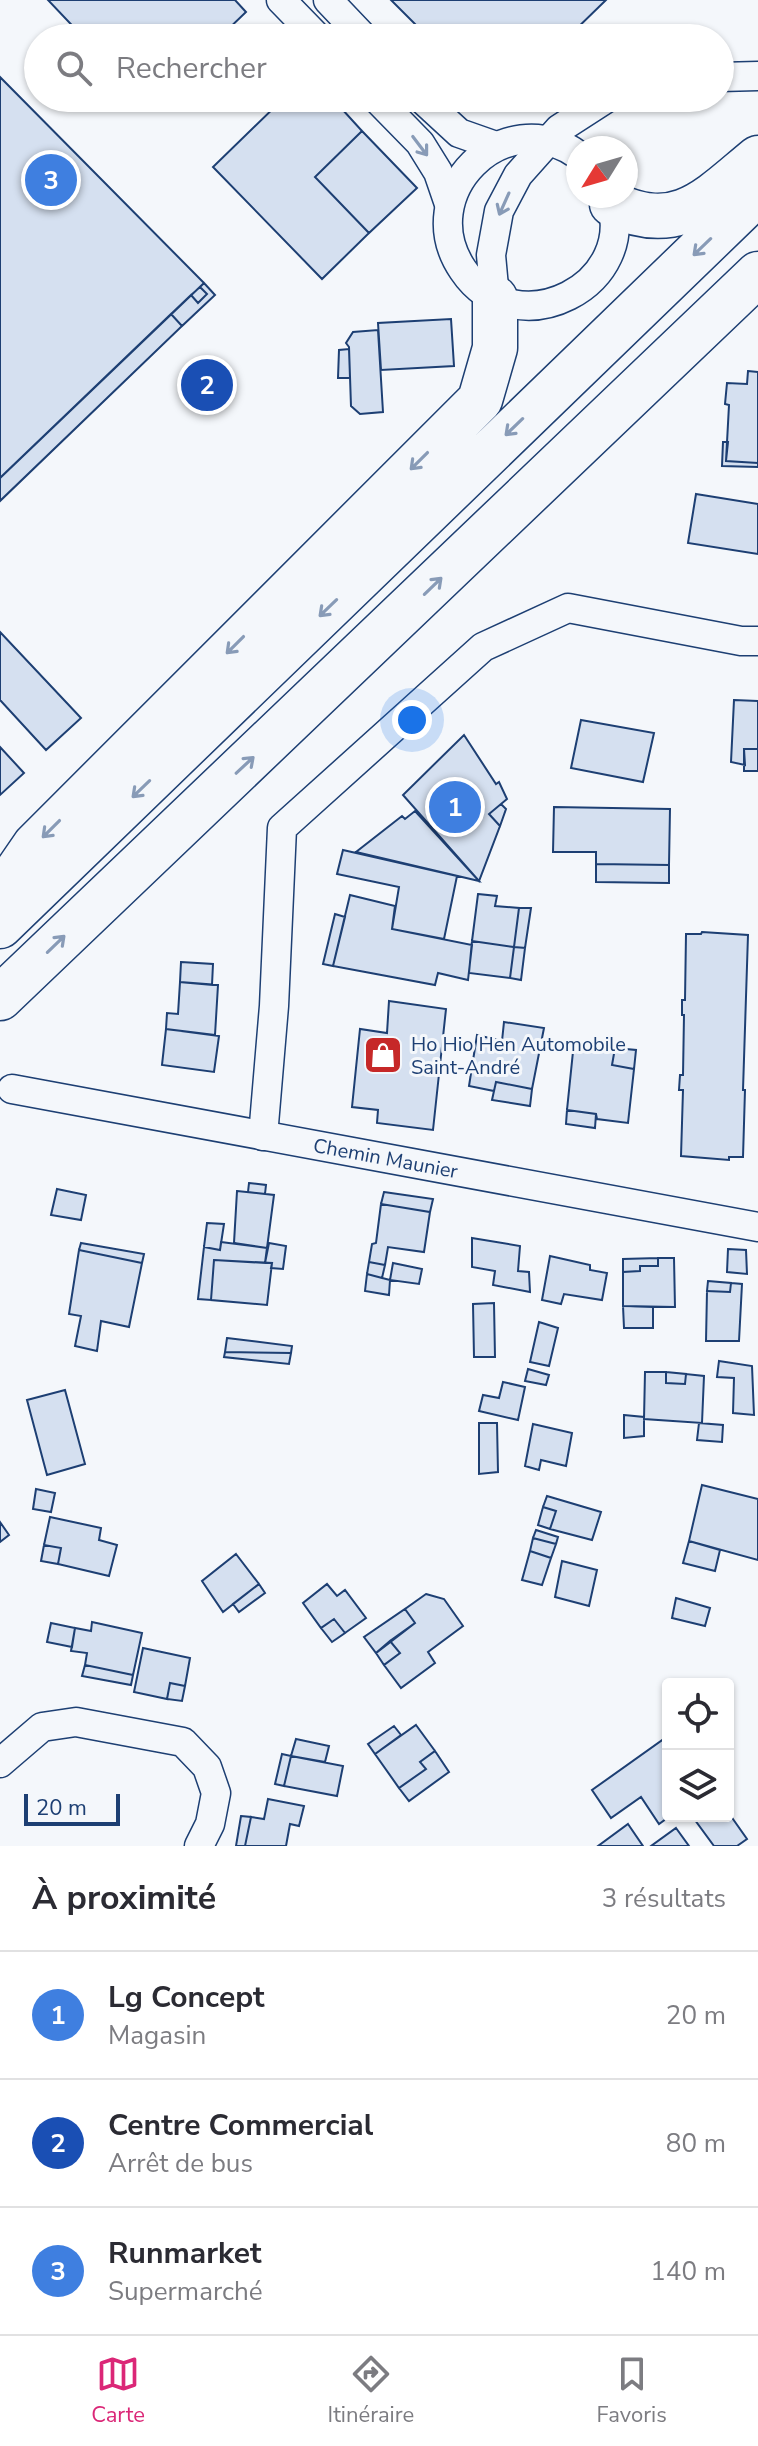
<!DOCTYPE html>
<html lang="fr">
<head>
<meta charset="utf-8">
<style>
	:root { --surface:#fff; --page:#f2f2f3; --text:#2b2b33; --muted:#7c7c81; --line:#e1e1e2; --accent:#db2777 }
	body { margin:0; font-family:"Nunito Sans",sans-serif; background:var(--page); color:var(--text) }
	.controls { position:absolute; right:24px; bottom:24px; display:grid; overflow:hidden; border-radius:8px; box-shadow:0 2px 6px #0004 }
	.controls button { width:72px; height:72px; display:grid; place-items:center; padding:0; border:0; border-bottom:2px solid var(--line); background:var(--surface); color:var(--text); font:40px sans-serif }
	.compass { position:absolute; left:566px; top:136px; width:72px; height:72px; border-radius:50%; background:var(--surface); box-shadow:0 2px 6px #0004; rotate:233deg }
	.scale { position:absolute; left:24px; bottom:20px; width:96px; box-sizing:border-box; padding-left:8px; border:4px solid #1d3f73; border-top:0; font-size:22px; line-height:28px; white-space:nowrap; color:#1d3f73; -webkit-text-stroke:6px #f4f7fb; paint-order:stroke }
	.you { position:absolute; left:412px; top:720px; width:28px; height:28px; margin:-20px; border:6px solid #fff; border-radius:50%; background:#1a73e8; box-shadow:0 0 0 12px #1a73e833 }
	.badge { display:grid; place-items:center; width:52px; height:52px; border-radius:50%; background:var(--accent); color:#fff; font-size:26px; font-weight:700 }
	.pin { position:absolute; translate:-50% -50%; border:4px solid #fff; box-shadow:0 2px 8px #0006 }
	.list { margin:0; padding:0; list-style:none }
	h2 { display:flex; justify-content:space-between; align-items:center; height:104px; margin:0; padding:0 32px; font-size:34px }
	h2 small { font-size:26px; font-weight:400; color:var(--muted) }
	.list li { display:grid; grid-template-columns:52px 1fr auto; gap:24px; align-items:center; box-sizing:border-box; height:128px; padding:0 32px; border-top:2px solid var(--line) }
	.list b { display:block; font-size:30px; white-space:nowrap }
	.list p { margin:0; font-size:26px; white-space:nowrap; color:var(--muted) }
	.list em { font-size:26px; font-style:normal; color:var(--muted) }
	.icon { flex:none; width:44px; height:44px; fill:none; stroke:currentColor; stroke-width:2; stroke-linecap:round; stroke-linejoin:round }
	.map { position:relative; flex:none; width:758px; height:1846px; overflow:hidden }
	.search { position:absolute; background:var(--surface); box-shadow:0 2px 6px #0004; left:24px; right:24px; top:24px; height:88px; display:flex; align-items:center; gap:20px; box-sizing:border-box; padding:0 28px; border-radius:44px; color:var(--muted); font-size:30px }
	.sheet { height:488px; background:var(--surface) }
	nav { display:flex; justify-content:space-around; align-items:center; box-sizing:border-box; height:112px; border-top:2px solid var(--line); background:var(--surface); font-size:22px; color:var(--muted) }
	nav a { display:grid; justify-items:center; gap:4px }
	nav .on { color:var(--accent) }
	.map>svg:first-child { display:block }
	.building { fill:#d5e0f0; stroke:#1d3f73; stroke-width:2 }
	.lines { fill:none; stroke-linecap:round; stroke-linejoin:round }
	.street-casing { stroke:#1d3f73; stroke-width:31 }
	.highway-casing { stroke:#1d3f73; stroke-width:47 }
	.street { stroke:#f4f7fb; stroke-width:28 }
	.highway { stroke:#f4f7fb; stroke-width:44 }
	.oneway { stroke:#889bb7 }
	.labels { text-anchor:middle; stroke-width:6; stroke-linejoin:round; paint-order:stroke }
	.poi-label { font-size:20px; fill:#1d3f73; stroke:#f4f7fb; text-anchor:start }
	.street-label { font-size:20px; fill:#1d3f73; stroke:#f4f7fb }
</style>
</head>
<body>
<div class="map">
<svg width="758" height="1846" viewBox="0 0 758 1846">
	<rect width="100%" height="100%" fill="#f4f7fb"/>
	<path class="building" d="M48 0H235L246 12 219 38H84Z
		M391 0H606L567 38H429Z
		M0 77 204 283 0 478Z
		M284 98H332L362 131 315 177 369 233 322 279 213 167Z
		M362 131 417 188 369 233 315 177Z
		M204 283 215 295 182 326 171 314 191 295 198 303 207 294 200 287Z
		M200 287 207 294 198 303 191 295Z
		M171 314 182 326 0 501V478Z
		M451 319 454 366 381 370 378 323Z
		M378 330 383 412 360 414 351 406 349 347 346 343 353 332Z
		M349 349 350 378H338L339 350Z
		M748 371 758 372V463L726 461 729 405 725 404 727 383 747 384Z
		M723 442H728L726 461 758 463V467L722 466Z
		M696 494 758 504V554L688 543Z
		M0 632 81 718 46 750 0 700Z
		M734 700 758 701V749H744L745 765 731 762Z
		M581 720 654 733 643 782 571 768Z
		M464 735 496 784 499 782 507 799 489 814 500 826 479 881 403 795Z
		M0 747 24 773 0 795Z
		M744 749H758V771H744Z
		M501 804 506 809 500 826 489 814Z
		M554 807 670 809 669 865 596 864V852H553Z
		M415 811 479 881 356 852 402 816 405 819Z
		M343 850 457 876 444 939 392 929 399 887 337 874Z
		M596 864 669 865V883L596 882Z
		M478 894 497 896 495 906 519 908 514 947 472 941Z
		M350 895 395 906 392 929 472 945 468 980 438 973 435 985 333 966Z
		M519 908H531L525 948 514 947Z
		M335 914 345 917 333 966 323 964Z
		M702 932 748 935 743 1090H745L743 1157H729V1160L681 1156 683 1090H679L680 1075H683L684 1015H682V1000H685L686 934H701Z
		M472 941 514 947 510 978 469 973Z
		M514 947 525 948 521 980 510 978Z
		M181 962 213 964 212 985 180 982Z
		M180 982 218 985 215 1035 166 1029 167 1013 178 1014Z
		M389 1001 446 1009 433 1130 377 1123 378 1110 352 1107 360 1029 387 1033Z
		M504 1022 544 1028 532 1089 496 1082 494 1091 469 1086 477 1035 502 1041Z
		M166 1029 219 1036 214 1072 162 1065Z
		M574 1042 615 1048 612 1065 634 1069 628 1123 597 1119 596 1114 567 1110Z
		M615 1048 636 1050 634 1069 612 1065Z
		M496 1082 532 1089 530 1106 492 1100Z
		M567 1110 596 1114 595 1128 566 1124Z
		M249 1183 266 1185 265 1194 248 1192Z
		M57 1189 86 1195 81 1220 51 1215Z
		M237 1191 274 1195 267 1248 234 1243Z
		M384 1192 433 1199 430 1212 381 1204Z
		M381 1204 430 1212 424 1252 388 1247 385 1265 369 1262 372 1244 376 1243Z
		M207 1223 224 1224 220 1250 204 1247Z
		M472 1238 520 1246 518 1271 529 1272 530 1292 493 1285 495 1271 472 1267Z
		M221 1242 267 1248 265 1263 214 1260 211 1300 198 1299 204 1247 220 1250Z
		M81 1243 144 1254 142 1263 79 1250Z
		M269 1243 286 1246 283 1269 271 1268 272 1263H265Z
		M728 1249 746 1250 747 1274 727 1272Z
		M79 1250 142 1263 129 1327 101 1321 97 1351 75 1346 81 1316 69 1314Z
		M550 1256 590 1265V1270L607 1273 602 1300 564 1294 561 1304 542 1300Z
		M658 1258H674L675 1307 623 1306V1272L640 1271V1266H658Z
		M658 1258V1266H640V1271L623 1272V1259Z
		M214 1260 272 1263 267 1305 211 1300Z
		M369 1262 385 1265 382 1278 367 1274Z
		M393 1263 422 1269 419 1284 390 1280Z
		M367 1274 390 1280 389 1295 365 1291Z
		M708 1281 731 1283 730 1292 707 1291Z
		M731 1283 742 1284 739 1341H706L707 1291 730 1292Z
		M494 1303 495 1357H474L473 1304Z
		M623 1306 653 1307V1328H624Z
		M539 1322 558 1328 549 1366 530 1362Z
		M227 1338 292 1346 291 1353 225 1352Z
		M225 1352 291 1353 289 1364 224 1357Z
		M719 1361 752 1366 754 1415 733 1413 734 1378 717 1377Z
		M528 1369 549 1375 546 1385 525 1381Z
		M645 1372H666V1383L685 1384 686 1374 704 1376 702 1423 644 1419Z
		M666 1372 686 1374 685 1384 666 1383Z
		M503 1382 525 1387 518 1420 479 1411 483 1395 499 1398Z
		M65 1390 85 1464 47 1475 27 1400Z
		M624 1415 644 1417V1436L624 1438Z
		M479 1423H497L498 1472 479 1474Z
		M699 1423 723 1425 722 1442 697 1440Z
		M533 1424 572 1433 566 1466 541 1460 539 1470 525 1466Z
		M702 1485 758 1499V1560L689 1541Z
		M36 1489 55 1493 51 1512 33 1509Z
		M547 1496 601 1512 592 1540 550 1529 556 1511 543 1507Z
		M543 1507 556 1511 550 1529 538 1525Z
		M50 1517 101 1528 99 1540 117 1545 109 1576 58 1564 61 1548 44 1545Z
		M0 1522 9 1535 0 1542Z
		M536 1530 558 1537 556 1544 533 1538Z
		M533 1538 556 1544 551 1558 530 1551Z
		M689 1541 720 1550 715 1571 683 1563Z
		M44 1545 61 1548 58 1564 41 1561Z
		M530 1551 551 1558 542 1585 522 1580Z
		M236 1554 259 1584 223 1612 202 1581Z
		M562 1561 597 1570 589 1606 555 1597Z
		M259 1584 265 1593 239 1612 233 1604Z
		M327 1584 337 1596 345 1590 366 1618 345 1633 334 1619 321 1628 303 1603Z
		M426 1594 444 1599 463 1626 428 1652 435 1663 401 1688 384 1665 400 1653 390 1641 415 1623 405 1609Z
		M676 1598 710 1608 705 1626 672 1618Z
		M405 1609 415 1623 376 1653 364 1637Z
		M334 1619 345 1633 332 1642 321 1628Z
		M92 1622 142 1633 133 1675 85 1665 87 1653 71 1651 75 1628 91 1631Z
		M51 1623 75 1628 72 1647 47 1642Z
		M390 1641 400 1653 384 1665 376 1653Z
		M143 1648 190 1658 185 1686 170 1683 167 1699 134 1692Z
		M85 1665 133 1675 131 1685 82 1676Z
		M170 1683 185 1686 182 1701 167 1699Z
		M416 1725 435 1751 420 1762 426 1769 399 1788 375 1754Z
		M394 1726 401 1735 375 1754 368 1744Z
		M668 1736 670 1816 659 1824 641 1797 611 1818 592 1790Z
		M296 1739 329 1746 325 1762 291 1756Z
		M435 1751 449 1772 409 1801 399 1788 426 1769 420 1762Z
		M282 1754 291 1756 284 1786 275 1784Z
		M291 1756 343 1766 337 1796 284 1786Z
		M268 1799 304 1806 299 1826 290 1824 286 1846H245L251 1817 264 1819Z
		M728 1812 747 1839 737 1846H714L692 1816H728Z
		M241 1816 251 1817 245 1846H236Z
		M628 1824 643 1846H598Z
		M676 1828 689 1846H651Z"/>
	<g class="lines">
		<defs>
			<g id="street">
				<path d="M281 0 318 38"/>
				<path d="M328 0 364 38"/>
				<path d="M720 77 758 76"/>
				<path d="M376 98 420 143 438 172 449 204"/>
				<path d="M421 98 459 133 496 146"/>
				<path d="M578 155C504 101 411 194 463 270 516 349 643 284 609 196"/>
				<path d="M495 298 491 255 499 211 518 175 559 129 607 98"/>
				<path id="s1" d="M12 1089 758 1227"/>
				<path d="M263 1136 274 1006 282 828 483 647 568 608 741 641H758"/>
				<path d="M0 1763 42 1727 76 1722 183 1742 207 1767 216 1793 210 1824 199 1846"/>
			</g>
			<path id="highway" d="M612 204C678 236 709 198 758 158
				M0 896 35 845 480 400 495 348V298
				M0 926 758 193
				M0 998 758 274"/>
		</defs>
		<use href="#street" class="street-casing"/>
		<use href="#highway" class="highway-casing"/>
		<use href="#street" class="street"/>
		<use href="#highway" class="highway"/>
	</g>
	<defs><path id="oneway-shaft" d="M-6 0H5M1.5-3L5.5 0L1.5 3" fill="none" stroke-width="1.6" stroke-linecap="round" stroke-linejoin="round" transform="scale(2)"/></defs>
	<g class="oneway">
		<use href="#oneway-shaft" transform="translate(420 146) rotate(53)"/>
		<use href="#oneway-shaft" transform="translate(504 204) rotate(114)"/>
		<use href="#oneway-shaft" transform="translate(702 247) rotate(136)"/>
		<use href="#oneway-shaft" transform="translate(514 427) rotate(136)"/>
		<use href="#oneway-shaft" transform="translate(419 461) rotate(135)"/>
		<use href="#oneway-shaft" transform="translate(433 586) rotate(-44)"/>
		<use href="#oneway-shaft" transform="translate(328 608) rotate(136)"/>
		<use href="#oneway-shaft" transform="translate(235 645) rotate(135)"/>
		<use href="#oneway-shaft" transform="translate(245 765) rotate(-43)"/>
		<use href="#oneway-shaft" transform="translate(141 789) rotate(136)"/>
		<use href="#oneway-shaft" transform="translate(51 829) rotate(135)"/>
		<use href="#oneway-shaft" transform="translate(56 944) rotate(-44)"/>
	</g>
	<defs>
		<symbol id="shop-square" viewBox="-11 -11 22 22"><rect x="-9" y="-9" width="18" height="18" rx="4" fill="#c62828" stroke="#f4f7fb"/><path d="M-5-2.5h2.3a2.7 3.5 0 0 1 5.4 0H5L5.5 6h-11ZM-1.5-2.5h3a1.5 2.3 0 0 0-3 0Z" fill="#fff"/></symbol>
	</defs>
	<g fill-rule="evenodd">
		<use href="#shop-square" x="361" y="1033" width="44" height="44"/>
	</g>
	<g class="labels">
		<g class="poi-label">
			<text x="411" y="1051">Ho Hio Hen Automobile<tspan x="411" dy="23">Saint-André</tspan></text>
		</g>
		<g class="street-label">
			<text dy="7" stroke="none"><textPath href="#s1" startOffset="380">Chemin Maunier</textPath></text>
		</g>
	</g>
</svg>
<div class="controls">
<button><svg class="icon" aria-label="locate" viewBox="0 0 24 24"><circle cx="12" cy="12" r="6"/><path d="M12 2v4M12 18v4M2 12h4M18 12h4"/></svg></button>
<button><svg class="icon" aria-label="layers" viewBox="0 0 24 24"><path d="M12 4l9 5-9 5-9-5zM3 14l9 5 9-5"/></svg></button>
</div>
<svg class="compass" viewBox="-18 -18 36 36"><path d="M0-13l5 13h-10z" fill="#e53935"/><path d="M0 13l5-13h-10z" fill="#7c7c81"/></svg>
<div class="scale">20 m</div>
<div class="you"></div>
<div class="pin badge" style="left:455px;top:807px;background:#3f7fe0">1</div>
<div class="pin badge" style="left:207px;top:385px;background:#1a4fb4">2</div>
<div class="pin badge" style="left:51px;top:180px;background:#3f7fe0">3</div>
<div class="search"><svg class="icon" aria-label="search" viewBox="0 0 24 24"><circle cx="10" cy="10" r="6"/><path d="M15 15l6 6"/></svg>Rechercher</div>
</div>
<section class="sheet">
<h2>À proximité<small>3 résultats</small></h2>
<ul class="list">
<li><span class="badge" style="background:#3f7fe0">1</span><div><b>Lg Concept</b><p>Magasin</p></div><em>20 m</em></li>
<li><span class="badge" style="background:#1a4fb4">2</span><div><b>Centre Commercial</b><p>Arrêt de bus</p></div><em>80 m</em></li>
<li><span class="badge" style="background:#3f7fe0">3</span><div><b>Runmarket</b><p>Supermarché</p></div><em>140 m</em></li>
</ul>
</section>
<nav>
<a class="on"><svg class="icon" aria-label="map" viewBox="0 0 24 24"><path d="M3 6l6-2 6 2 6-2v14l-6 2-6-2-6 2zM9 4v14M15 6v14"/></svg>Carte</a>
<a><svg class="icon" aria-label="directions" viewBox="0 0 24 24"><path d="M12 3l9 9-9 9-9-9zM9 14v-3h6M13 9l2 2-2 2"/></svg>Itinéraire</a>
<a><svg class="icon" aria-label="saved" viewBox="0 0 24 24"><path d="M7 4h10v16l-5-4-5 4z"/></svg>Favoris</a>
</nav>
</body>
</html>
